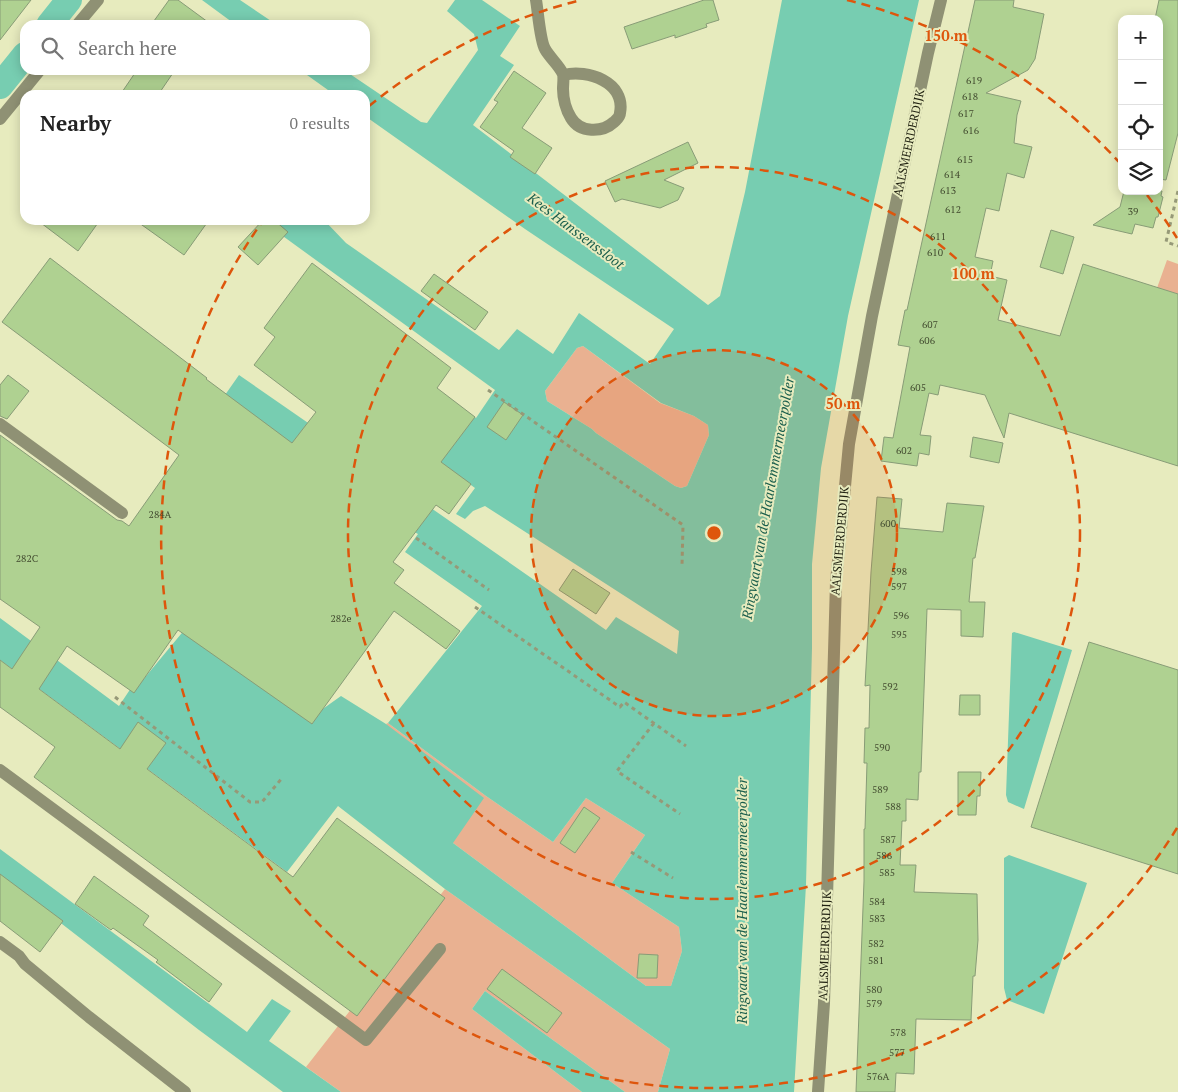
<!DOCTYPE html>
<html lang="en">
<head>
<meta charset="utf-8">
<style>
	:root { --surface:#fff; --page:#f6f6f6; --text:#222; --muted:#767676; --line:#e0e0e0 }
	body { margin:0; font-family:"PT Serif",serif; background:var(--page); color:var(--text) }
	.controls { position:absolute; right:15px; top:15px; display:grid; overflow:hidden; border-radius:10px; box-shadow:0 2px 12px #0003 }
	.controls button { width:45px; height:45px; display:grid; place-items:center; padding:0; border:0; border-bottom:1px solid var(--line); background:var(--surface); color:var(--text); font:25px sans-serif }
	.list { margin:0; padding:0; list-style:none }
	h2 { display:flex; justify-content:space-between; align-items:center; height:65px; margin:0; padding:0 20px; font-size:21px }
	h2 small { font-size:16px; font-weight:400; color:var(--muted) }
	.icon { flex:none; width:28px; height:28px; fill:none; stroke:currentColor; stroke-width:2; stroke-linecap:round; stroke-linejoin:round }
	.map { position:relative; flex:none; width:1178px; height:1092px; overflow:hidden }
	.search { position:absolute; background:var(--surface); box-shadow:0 2px 12px #0003; left:20px; top:20px; width:350px; height:55px; display:flex; align-items:center; gap:12px; box-sizing:border-box; padding:0 18px; border-radius:15px; color:var(--muted); font-size:19px }
	.panel { position:absolute; background:var(--surface); box-shadow:0 2px 12px #0003; left:20px; top:90px; width:350px; height:135px; border-radius:15px }
	.map>svg:first-child { display:block }
	.green { fill:#e9b191 }
	.water { fill:#77cdb1; fill-rule:evenodd }
	.lines { fill:none; stroke-linecap:round; stroke-linejoin:round }
	.canal { stroke:#77cdb1; stroke-width:26 }
	.building { fill:#afd191; stroke:#889c77 }
	.path { stroke:#969978; stroke-width:3; stroke-dasharray:4 4; stroke-linecap:butt }
	.minor { stroke:#8f9174; stroke-width:12 }
	.ring { fill:none; stroke:#de560c; stroke-width:2.5; stroke-dasharray:9 6 }
	.labels { text-anchor:middle; stroke-width:4; stroke-linejoin:round; paint-order:stroke }
	.number-label { font-size:10px; fill:#434c30 }
	.street-label { font-size:12px; fill:#1f2010; stroke:#e7ebbe }
	.water-label { font-size:14px; font-style:italic; fill:#1a5e4c; stroke:#e7ebbe }
	.centre { fill:#de560c; stroke:#e7ebbe; stroke-width:2.5 }
	.ring-label { font-size:15px; text-anchor:middle; font-weight:bold; fill:#de560c; stroke:#e7ebbe; stroke-width:4; stroke-linejoin:round; paint-order:stroke }
</style>
</head>
<body>
<div class="map">
<svg width="1178" height="1092" viewBox="0 0 1178 1092">
	<rect width="100%" height="100%" fill="#e7ebbe"/>
	<path class="green" d="M1167 260 1178 264V294L1157 288Z
		M583 346 660 403 694 416 708 425 709 435 687 486 681 488 675 486 596 433 592 429 547 401 545 391 577 348Z
		M388 723 486 796 553 842 586 798 645 835 612 883 679 927 682 951 671 986H646L453 843 386 724Z
		M445 889 670 1049 658 1092H625L485 991 472 1009 582 1092H341L306 1067Z"/>
	<path class="water" d="M202 0H240L277 25H236Z
		M455 0H482L520 26 500 56 514 65 473 125 708 305 720 296 745 192 782 0H919L848 316 821 468 812 564V648L806 885 794 1092H658L670 1049 445 889 338 806 287 872 0 660V618L119 706 133 685 137 687 186 628 310 718 341 696 386 724 484 798 453 843 646 986H671L682 951 679 927 612 883 645 835 586 798 553 842 486 796 388 723 482 606 405 552 418 534 402 525 225 395 239 375 431 508 606 630 616 617 677 654 679 631 485 506 473 511 465 519 456 514 475 488 411 441 445 397 476 418 495 390 269 226 275 220H324L346 243 499 350 517 329 553 354 579 313 650 364 674 329 525 229 365 116V95H335L300 70H344L421 122 427 123 478 50 474 34 447 11ZM583 346 661 403 694 416 708 425 709 435 687 486 681 488 675 486 596 433 592 429 547 401 545 391 577 348Z
		M1014 632 1072 650 1024 809 1008 802 1006 795 1012 633Z
		M0 849 247 1032 272 999 291 1011 269 1041 341 1092H283L199 1030 0 876Z
		M1009 855 1087 883 1044 1014 1007 1000 1004 988V858Z
		M485 991 625 1092H582L472 1009Z"/>
	<g class="lines">
		<path class="canal" d="M49 25 69 0
			M0 86 25 55"/>
	</g>
	<path class="building" d="M0 0H31L0 40Z
		M169 0H178L212 25H151Z
		M704 0H713L719 20 706 24 707 27 675 38V35L632 49 624 27Z
		M975 0H1014L1013 7 1044 14 1035 59 1028 70 986 93 1021 101 1017 115 1014 143 1032 147 1024 178 1007 173 999 211 986 208 975 257 993 261 990 276 1007 280 998 320 1060 336 1083 264 1178 294V466L1009 413 1004 438 985 395 940 385 938 395 929 393 920 435 931 436 929 455 919 453 917 466 881 461 884 437 893 438 910 347 898 345 905 310H907Z
		M1159 0H1178V133L1166 180 1159 179V19H1155Z
		M137 70H175L158 95H120Z
		M514 71 546 93 522 128 552 148 535 174 510 157 514 151 480 127 498 102 494 100Z
		M688 142 698 163 664 180 684 188 678 200 660 208 622 199 615 202 605 181Z
		M1124 191H1162L1161 196 1163 197 1158 217H1156L1153 228 1135 224 1132 234 1093 225 1120 207Z
		M37 220H100L78 251Z
		M135 220H209L184 255Z
		M263 220H274L288 232 258 265 238 247Z
		M1051 230 1074 237 1063 274 1040 267Z
		M50 258 207 378 206 379 292 443 316 412 254 365 275 337 264 328 312 263 451 368 437 388 475 417 441 462 471 484 449 514 436 505 393 562 404 570 394 583 460 631 446 649 394 611 312 724 178 630 134 693 67 646 39 689 120 749 138 722 166 743 147 769 293 877 337 818 445 898 357 1016 34 777 55 747 0 707V660L12 669 40 627 0 599V435L117 520 122 521 129 526 179 455 2 322Z
		M434 274 488 312 475 330 421 291Z
		M8 375 29 391 7 419 0 416V385Z
		M504 402 523 415 506 440 487 427Z
		M973 437 1003 443 999 463 970 457Z
		M877 497 902 499 899 528 943 532 947 503 984 506 975 558H973L969 602H985L983 637 961 636V610L927 609 921 772H919L918 800 906 799V821H902L900 865H916L914 892 977 894 978 940 975 976H973L971 1020 916 1019 914 1074 896 1073 895 1092H856L864 881V829H865L867 763H864L865 728H869L870 685 865 686 867 649 871 572Z
		M573 569 610 593 596 614 559 590Z
		M1089 642 1178 670V874L1031 827Z
		M960 695H980V715H959Z
		M958 772H981L980 796H977L976 815H958Z
		M584 807 600 818 575 853 560 843Z
		M0 874 63 921 40 952 0 921Z
		M94 876 149 916 143 925 222 984 209 1002 156 962 158 960 113 928 111 930 75 904Z
		M639 954 658 955 657 978H637Z
		M502 969 562 1013 547 1033 487 989Z"/>
	<g class="lines">
		<path class="path" d="M1178 191 1166 242 1178 246
			M488 390 683 525 682 566
			M416 538 489 590
			M475 607 620 707 624 702 686 746
			M115 697 250 802H262L283 777
			M654 723 617 771 680 814
			M631 852 673 878"/>
		<path class="minor" d="M536 0C538 11 540 41 545 49 550 58 559 65 563 74 564 78 563 84 563 89 563 98 566 110 571 118 580 133 602 133 614 122 617 119 620 117 620 113 626 82 587 69 564 75
			M77 25 98 0
			M0 119 40 70
			M0 424 122 513
			M0 770 366 1040 440 949
			M0 942 19 956 25 964 89 1017 185 1092
			M818 1092 824 1003 836 582 849 444 872 316 928 53 941 0"/>
	</g>
	<circle cx="714" cy="533" r="183" fill="#de560c" fill-opacity=".12"/>
	<g class="ring">
		<circle cx="714" cy="533" r="183"/>
		<circle cx="714" cy="533" r="366"/>
		<path d="M1177 828A549 549 0 1 1 262 222M369 106A549 549 0 0 1 581 0M847 0A549 549 0 0 1 1119 162M1147 195A549 549 0 0 1 1177 238"/>
	</g>
	<g class="labels">
		<g class="number-label">
			<text x="974" y="84">619</text>
			<text x="970" y="100">618</text>
			<text x="966" y="117">617</text>
			<text x="971" y="134">616</text>
			<text x="965" y="163">615</text>
			<text x="952" y="178">614</text>
			<text x="948" y="194">613</text>
			<text x="953" y="213">612</text>
			<text x="1133" y="215">39</text>
			<text x="938" y="240">611</text>
			<text x="935" y="256">610</text>
			<text x="930" y="328">607</text>
			<text x="927" y="344">606</text>
			<text x="918" y="391">605</text>
			<text x="904" y="454">602</text>
			<text x="160" y="518">284A</text>
			<text x="888" y="527">600</text>
			<text x="27" y="562">282C</text>
			<text x="899" y="575">598</text>
			<text x="899" y="590">597</text>
			<text x="901" y="619">596</text>
			<text x="341" y="622">282e</text>
			<text x="899" y="638">595</text>
			<text x="890" y="690">592</text>
			<text x="882" y="751">590</text>
			<text x="880" y="793">589</text>
			<text x="893" y="810">588</text>
			<text x="888" y="843">587</text>
			<text x="884" y="859">586</text>
			<text x="887" y="876">585</text>
			<text x="877" y="905">584</text>
			<text x="877" y="922">583</text>
			<text x="876" y="947">582</text>
			<text x="876" y="964">581</text>
			<text x="874" y="993">580</text>
			<text x="874" y="1007">579</text>
			<text x="898" y="1036">578</text>
			<text x="897" y="1056">577</text>
			<text x="878" y="1080">576A</text>
		</g>
		<g class="street-label">
			<text transform="translate(909 143) rotate(-78)" y="4">AALSMEERDERDIJK</text>
			<text transform="translate(840 541) rotate(-85)" y="4">AALSMEERDERDIJK</text>
			<text transform="translate(825 946) rotate(-88)" y="4">AALSMEERDERDIJK</text>
		</g>
		<g class="water-label">
			<text transform="translate(576 231) rotate(37)" y="5">Kees Hanssenssloot</text>
			<text transform="translate(768 498) rotate(-80)" y="5">Ringvaart van de Haarlemmermeerpolder</text>
			<text transform="translate(742 901) rotate(-90)" y="5">Ringvaart van de Haarlemmermeerpolder</text>
		</g>
	</g>
	<circle cx="714" cy="533" r="8" class="centre"/>
	<g class="ring-label">
		<text x="946" y="41">150 m</text>
		<text x="973" y="279">100 m</text>
		<text x="843" y="409">50 m</text>
	</g>
</svg>
<div class="controls">
<button>+</button>
<button>−</button>
<button><svg class="icon" aria-label="locate" viewBox="0 0 24 24"><circle cx="12" cy="12" r="6"/><path d="M12 2v4M12 18v4M2 12h4M18 12h4"/></svg></button>
<button><svg class="icon" aria-label="layers" viewBox="0 0 24 24"><path d="M12 4l9 5-9 5-9-5zM3 14l9 5 9-5"/></svg></button>
</div>
<div class="search"><svg class="icon" aria-label="search" viewBox="0 0 24 24"><circle cx="10" cy="10" r="6"/><path d="M15 15l6 6"/></svg>Search here</div>
<section class="panel">
<h2>Nearby<small>0 results</small></h2>
<ul class="list">
</ul>
</section>
</div>
</body>
</html>
